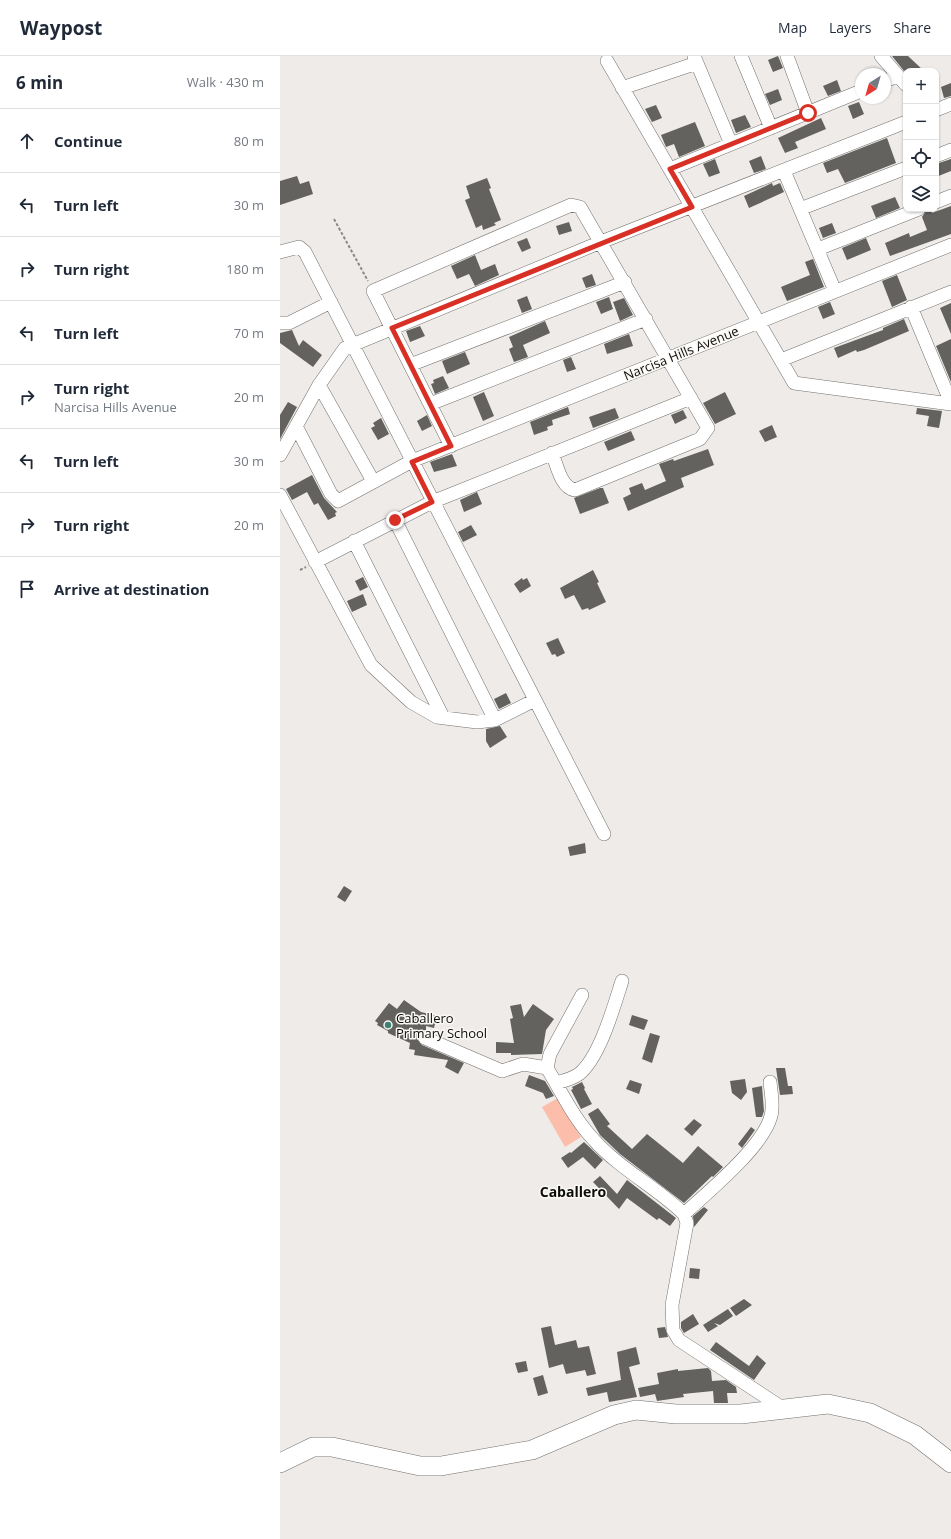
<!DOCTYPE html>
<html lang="en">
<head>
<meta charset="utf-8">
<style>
	:root { --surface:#fff; --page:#f6f6f7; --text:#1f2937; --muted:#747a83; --line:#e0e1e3 }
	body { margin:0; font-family:"Open Sans",sans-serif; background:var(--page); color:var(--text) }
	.controls { position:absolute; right:12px; top:12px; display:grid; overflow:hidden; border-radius:8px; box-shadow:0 1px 3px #0004 }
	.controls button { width:36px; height:36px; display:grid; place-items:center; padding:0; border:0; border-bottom:1px solid var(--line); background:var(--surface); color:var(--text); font:20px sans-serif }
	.compass { position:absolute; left:575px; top:12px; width:36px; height:36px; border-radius:50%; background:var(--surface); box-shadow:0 1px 3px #0004; rotate:217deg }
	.stop { position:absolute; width:12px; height:12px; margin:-9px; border:3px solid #d93025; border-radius:50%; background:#fff }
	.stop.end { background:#d93025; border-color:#fff; box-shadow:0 1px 4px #0008 }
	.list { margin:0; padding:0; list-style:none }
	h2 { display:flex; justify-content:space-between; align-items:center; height:52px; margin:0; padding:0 16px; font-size:17px }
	h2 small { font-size:13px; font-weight:400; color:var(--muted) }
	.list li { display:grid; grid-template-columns:26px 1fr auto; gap:12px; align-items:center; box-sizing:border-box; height:64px; padding:0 16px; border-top:1px solid var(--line) }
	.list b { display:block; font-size:15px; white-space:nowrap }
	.list p { margin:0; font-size:13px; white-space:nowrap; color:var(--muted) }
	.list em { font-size:13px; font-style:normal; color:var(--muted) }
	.icon { flex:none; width:22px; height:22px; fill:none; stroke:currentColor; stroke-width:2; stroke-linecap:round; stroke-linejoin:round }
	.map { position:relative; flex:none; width:671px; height:1483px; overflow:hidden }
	header { display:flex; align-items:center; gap:24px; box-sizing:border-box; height:56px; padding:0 20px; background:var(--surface); border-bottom:1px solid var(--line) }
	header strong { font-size:19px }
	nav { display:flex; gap:22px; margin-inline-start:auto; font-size:14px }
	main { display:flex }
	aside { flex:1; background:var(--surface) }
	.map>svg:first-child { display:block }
	.green { fill:#fcbeab }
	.building { fill:#63625f }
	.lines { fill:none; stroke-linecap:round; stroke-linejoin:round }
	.street-casing { stroke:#73716e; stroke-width:14 }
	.secondary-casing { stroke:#73716e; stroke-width:20 }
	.path { stroke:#8b8987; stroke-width:2; stroke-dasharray:3 2; stroke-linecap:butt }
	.street { stroke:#fff; stroke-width:13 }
	.secondary { stroke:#fff; stroke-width:19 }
	.route { stroke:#d93025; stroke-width:5 }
	.poi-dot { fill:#3d8277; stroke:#fbf9f5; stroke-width:1.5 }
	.labels { text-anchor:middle; stroke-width:3; stroke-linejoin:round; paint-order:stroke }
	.street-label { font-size:13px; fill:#0c0c0a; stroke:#fbf9f5 }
	.poi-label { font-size:13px; fill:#0c0c0a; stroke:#fbf9f5; text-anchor:start }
	.neighbourhood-label { font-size:14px; font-weight:bold; fill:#0c0c0a; stroke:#fbf9f5 }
</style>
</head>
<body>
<header>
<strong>Waypost</strong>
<nav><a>Map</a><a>Layers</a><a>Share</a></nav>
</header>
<main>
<aside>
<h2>6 min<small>Walk · 430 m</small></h2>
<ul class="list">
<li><svg class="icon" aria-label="ahead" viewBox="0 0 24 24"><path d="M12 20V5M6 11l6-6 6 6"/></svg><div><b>Continue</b></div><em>80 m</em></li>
<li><svg class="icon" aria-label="left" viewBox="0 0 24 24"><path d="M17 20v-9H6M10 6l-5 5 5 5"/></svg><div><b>Turn left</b></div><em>30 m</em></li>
<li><svg class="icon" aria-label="right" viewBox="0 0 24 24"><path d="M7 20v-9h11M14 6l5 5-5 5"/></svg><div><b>Turn right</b></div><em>180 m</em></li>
<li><svg class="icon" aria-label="left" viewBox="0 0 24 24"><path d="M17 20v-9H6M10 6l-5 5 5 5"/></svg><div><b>Turn left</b></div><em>70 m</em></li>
<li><svg class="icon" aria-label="right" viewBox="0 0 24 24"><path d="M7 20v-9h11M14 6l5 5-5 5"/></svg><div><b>Turn right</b><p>Narcisa Hills Avenue</p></div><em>20 m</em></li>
<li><svg class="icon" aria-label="left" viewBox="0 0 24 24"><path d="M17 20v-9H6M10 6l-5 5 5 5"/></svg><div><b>Turn left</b></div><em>30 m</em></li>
<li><svg class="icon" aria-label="right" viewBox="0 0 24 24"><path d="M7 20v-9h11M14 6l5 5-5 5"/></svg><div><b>Turn right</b></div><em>20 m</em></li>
<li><svg class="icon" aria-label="arrive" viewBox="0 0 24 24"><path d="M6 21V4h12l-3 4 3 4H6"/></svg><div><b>Arrive at destination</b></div></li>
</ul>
</aside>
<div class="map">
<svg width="671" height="1483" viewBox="0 0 671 1483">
	<rect width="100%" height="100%" fill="#eeebe8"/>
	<path class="green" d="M278 1042 301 1081 285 1091 262 1051Z"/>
	<path class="building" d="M498 0 503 12 493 16 488 4Z
		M612 0H628L644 15H624Z
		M557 24 561 35 548 40 543 30Z
		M671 27V40L664 42 661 31Z
		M498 33 502 44 490 49 485 38Z
		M579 46 584 58 573 63 568 50Z
		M376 49 382 62 372 66 365 53Z
		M465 59 471 71 456 77 451 64Z
		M541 62 546 73 515 86 518 92 505 97 498 82Z
		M415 66 425 90 399 101 394 88 386 91 381 79Z
		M607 82 616 107 565 127 558 113 547 117 543 107Z
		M481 100 486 113 474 117 469 105Z
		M435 103 440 117 429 121 423 108Z
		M671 103V115L656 121V108Z
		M17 120 20 128 29 125 33 138 0 149V125Z
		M207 122 211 132 209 133 221 164 214 167 216 169 203 174 202 169 196 172 185 144 190 142 186 130Z
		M492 127 493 130 500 127 504 136 469 152 464 140Z
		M615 141 620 152 596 162 591 150Z
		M671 150V178L610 200 605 187 629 177 630 181 647 174 642 161 646 155 651 153 652 157Z
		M289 166 292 175 279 179 276 170Z
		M552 167 556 177 543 182 539 172Z
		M247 182 251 192 242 196 237 186Z
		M586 182 591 194 567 204 562 192Z
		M195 199 201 214 215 208 219 219 195 230 189 218 177 223 171 210Z
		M533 203 544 231 507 245 501 231 530 219 525 206Z
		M312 218 316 229 306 232 302 222Z
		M617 219 627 244 612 251 602 225Z
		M247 240 252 253 242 257 237 244Z
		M329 241 333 253 321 258 316 246Z
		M344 242 353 259 340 265 333 246Z
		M550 246 555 258 543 263 538 251Z
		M671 247V278L660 252Z
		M624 263 629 275 584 294 577 296 576 294 558 302 554 292 603 274V272Z
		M265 265 270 277 243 289 248 301 234 306 229 293 233 291 229 281Z
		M140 270 145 280 130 286 126 275Z
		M12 274 19 290 23 284 42 299 33 311 0 287V277Z
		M349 278 353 290 327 298 324 288Z
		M671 283V326L656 290Z
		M185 296 190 308 167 318 162 305Z
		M291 301 296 313 287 316 283 304Z
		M163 320 169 332 155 338 151 328 154 327 153 324Z
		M204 336 214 360 203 365 193 341Z
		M445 336 456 358 435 368 423 347Z
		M8 346 17 351 0 383V359Z
		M288 351 290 358 272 364 273 369 267 371 268 374 254 379 250 366Z
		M335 352 339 362 313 372 309 361Z
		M637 352 662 355 659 372 647 370 649 360 636 358Z
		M403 354 407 362 395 368 391 359Z
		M147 359 152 370 142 375 137 365Z
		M101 362 109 378 98 384 91 372 95 370 93 367Z
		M492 369 497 381 485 386 479 375Z
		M351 375 355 384 328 395 324 386Z
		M428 393 434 409 401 422 404 431 348 455 343 442 351 438 349 432 362 427 365 434 386 425 379 408 393 403 394 405Z
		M172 398 177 410 154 416 150 406Z
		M32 419 44 442 57 456 55 457 56 460 48 464 38 447 34 449 27 436 12 444 6 433Z
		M320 432H323L329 447 300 458 294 442Z
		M197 436 202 448 184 456 180 444Z
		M191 469 197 479 183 486 178 476Z
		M313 514 319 526 317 527 326 546 309 554 308 552 302 554 294 539 285 543 280 532Z
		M83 521 88 531 80 535 75 525Z
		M242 522 243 524 247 522 251 530 240 537 234 528Z
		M83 538 87 549 72 556 67 545Z
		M278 582 285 597 277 601 275 598 272 599 266 587Z
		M226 637 231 647 219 653 214 643Z
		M220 670 227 681 210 692 206 685V673Z
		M305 787 306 797 290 800 288 791Z
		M64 830 72 835 65 846 57 841Z
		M124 944 141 956 157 960 154 972 146 970V974L141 975 138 979 137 983 142 989 184 1007 178 1018 165 1011 168 1004 134 999 135 994 129 993 130 987 108 977V975L97 969 98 967 95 965 109 947 117 953Z
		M241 948 244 961 253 948 274 963 266 974 262 998 231 999V997H216V986L234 987 230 963 233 962 230 950Z
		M352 959 368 964 364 974 349 969Z
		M370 977 380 980 372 1007 362 1003Z
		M496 1012H505L508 1030H512L513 1038 500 1039Z
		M249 1019 265 1025 274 1040 266 1043 263 1037 245 1030Z
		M465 1023 467 1036 461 1044 452 1037 450 1025Z
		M350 1024 362 1028 359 1038 346 1033Z
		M302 1026 305 1032 304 1033 312 1048 301 1053 291 1034 293 1033 292 1031Z
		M482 1030 484 1055 482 1061H476L472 1032Z
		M318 1052 330 1068 327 1070 352 1093 367 1078 403 1107 418 1090 443 1111 433 1121 432 1120 404 1147 340 1098 320 1079 308 1058Z
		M414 1063 422 1069 412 1080 404 1073Z
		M471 1071 475 1074 462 1092 458 1088Z
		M304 1086 323 1104 315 1113 303 1101 288 1112 281 1102 290 1096 291 1097Z
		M320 1120 337 1138 347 1124 396 1162 390 1170 379 1162 377 1164 347 1142 339 1153 313 1126Z
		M424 1151 428 1154 414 1171 413 1160Z
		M410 1212 420 1213 419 1223 409 1222Z
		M464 1243 472 1249 456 1260 450 1252Z
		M448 1253 453 1260 440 1269 434 1267 438 1270 428 1276 423 1269Z
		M413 1258 419 1268 404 1277 401 1272V1266Z
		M271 1270 275 1289 296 1284 298 1292 309 1290 316 1318 307 1320 305 1314 286 1318 283 1308 269 1312 261 1272Z
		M385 1271 388 1281 379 1282 377 1272Z
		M436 1286 469 1310 477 1299 486 1307 474 1324 430 1294Z
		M356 1291 360 1308 349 1311 357 1341 329 1346 327 1336 308 1340 306 1332 341 1324 337 1296Z
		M246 1305 248 1315 238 1317 235 1307Z
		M428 1312 431 1315 432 1325 446 1324 456 1331 457 1337H447L448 1347H434L433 1335 403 1338 404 1341 377 1345 375 1338 360 1341 358 1332 379 1328 377 1317 398 1313V1315Z
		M263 1319 268 1337 258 1340 253 1322Z"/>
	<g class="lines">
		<defs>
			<path id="street" d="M414 0 451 88
				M461 0 491 72
				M507 0 528 57
				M601 0 626 29
				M327 5 514 327 671 348
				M605 25 618 20
				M342 32 417 7
				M656 54 671 48
				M656 100 671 94
				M390 113 581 35
				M504 115 555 235
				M656 146 671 140
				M520 153 626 112
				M538 193 639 153
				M0 196 19 191 25 196 324 778
				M631 251 671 347
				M0 267H9L51 246
				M501 304 671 236
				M130 309 345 226
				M39 329 93 425
				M150 348 366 263
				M16 370 51 438 58 445 132 405 671 189
				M171 390 93 235 291 149 300 151 428 372 420 383 295 434C281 432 277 409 272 397
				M0 399 39 329 65 292 321 186 626 66
				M0 439 91 609 131 646 157 661 197 666 215 664 255 644
				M115 464 215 664
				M74 485 163 661
				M35 506 152 446 411 342
				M302 939 270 998 267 1012C282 1037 294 1063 314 1084 340 1113 376 1131 404 1158L407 1167 392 1249 393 1274 399 1284 504 1353
				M145 982 222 1015 243 1008 267 1012
				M276 1027C284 1025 292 1023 299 1018 320 1001 334 950 342 925
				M404 1158C429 1135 483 1091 491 1060 494 1050 491 1036 490 1026"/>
			<path id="secondary" d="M0 1407 33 1391H52L140 1410H161L252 1394 334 1359 356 1354 396 1358H461L548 1348 590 1357 635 1379 671 1407"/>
		</defs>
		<use href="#street" class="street-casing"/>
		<use href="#secondary" class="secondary-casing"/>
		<path class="path" d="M54 163 88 225
			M20 514 26 511"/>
		<use href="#street" class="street"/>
		<use href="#secondary" class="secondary"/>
	</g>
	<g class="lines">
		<path class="route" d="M115 464 152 446 132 406 171 390 112 272 412 151 390 113 528 57"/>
	</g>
	<circle class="poi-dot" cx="108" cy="969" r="4"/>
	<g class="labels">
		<g class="street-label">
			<text transform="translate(401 297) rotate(-22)" y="5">Narcisa Hills Avenue</text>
		</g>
		<g class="poi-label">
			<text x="116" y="967">Caballero<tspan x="116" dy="15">Primary School</tspan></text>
		</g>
		<g class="neighbourhood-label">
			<text x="293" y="1141">Caballero</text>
		</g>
	</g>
</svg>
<div class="controls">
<button>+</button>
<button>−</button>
<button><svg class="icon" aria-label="locate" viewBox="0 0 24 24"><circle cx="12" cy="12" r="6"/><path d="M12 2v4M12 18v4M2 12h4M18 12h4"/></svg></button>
<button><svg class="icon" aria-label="layers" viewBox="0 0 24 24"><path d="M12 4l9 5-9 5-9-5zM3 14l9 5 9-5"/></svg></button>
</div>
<svg class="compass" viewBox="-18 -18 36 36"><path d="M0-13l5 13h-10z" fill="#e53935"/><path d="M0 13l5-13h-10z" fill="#747a83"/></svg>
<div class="stop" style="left:528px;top:57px"></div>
<div class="stop end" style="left:115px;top:464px"></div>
</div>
</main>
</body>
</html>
